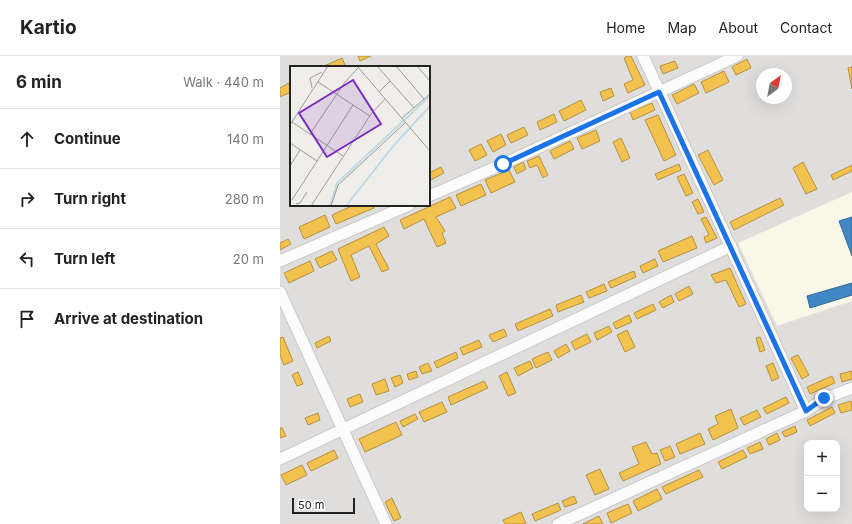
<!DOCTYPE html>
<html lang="en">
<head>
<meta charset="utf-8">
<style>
	:root { --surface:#fff; --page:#f2f2f2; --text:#222; --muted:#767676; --line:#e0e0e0 }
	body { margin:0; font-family:Inter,sans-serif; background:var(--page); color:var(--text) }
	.controls { position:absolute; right:12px; bottom:12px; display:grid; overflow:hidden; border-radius:8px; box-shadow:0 4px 16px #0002 }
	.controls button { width:36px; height:36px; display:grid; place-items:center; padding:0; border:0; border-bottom:1px solid var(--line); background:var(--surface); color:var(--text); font:20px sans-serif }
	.compass { position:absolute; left:476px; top:12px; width:36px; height:36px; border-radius:50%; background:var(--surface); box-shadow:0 4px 16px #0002; rotate:32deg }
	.scale { position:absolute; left:12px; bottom:10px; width:63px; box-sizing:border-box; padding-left:4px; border:2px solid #222; border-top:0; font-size:11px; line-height:14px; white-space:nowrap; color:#222; -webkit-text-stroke:3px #fff; paint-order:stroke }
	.stop { position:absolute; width:12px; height:12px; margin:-9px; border:3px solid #1a73e8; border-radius:50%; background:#fff }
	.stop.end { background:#1a73e8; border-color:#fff; box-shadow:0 1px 4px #0008 }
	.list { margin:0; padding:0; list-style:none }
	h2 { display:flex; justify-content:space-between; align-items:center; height:52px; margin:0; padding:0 16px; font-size:17px }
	h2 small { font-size:13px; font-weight:400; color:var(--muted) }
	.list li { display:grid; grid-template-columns:26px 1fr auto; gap:12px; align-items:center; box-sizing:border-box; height:60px; padding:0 16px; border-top:1px solid var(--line) }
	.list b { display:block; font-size:15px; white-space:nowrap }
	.list em { font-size:13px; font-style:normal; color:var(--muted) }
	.icon { flex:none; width:22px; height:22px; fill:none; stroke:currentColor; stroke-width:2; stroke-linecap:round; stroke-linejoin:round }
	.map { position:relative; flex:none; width:572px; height:468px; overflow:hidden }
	header { display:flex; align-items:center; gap:24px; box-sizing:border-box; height:56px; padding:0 20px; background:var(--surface); border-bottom:1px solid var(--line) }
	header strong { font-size:19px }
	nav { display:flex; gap:22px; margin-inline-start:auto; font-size:14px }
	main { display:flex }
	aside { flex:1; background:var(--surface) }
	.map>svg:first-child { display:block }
	.residential { fill:#dfdedc; fill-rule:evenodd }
	.education { fill:#f8f7e8 }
	.homes { fill:#f2c14e; stroke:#b49141 }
	.schools { fill:#3f88c5; stroke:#366994 }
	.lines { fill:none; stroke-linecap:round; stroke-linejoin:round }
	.minor-casing { stroke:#c9c8c7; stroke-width:13 }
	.minor { stroke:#fdfcfc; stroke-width:11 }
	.route { stroke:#1a73e8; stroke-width:5 }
	.inset-river { fill:none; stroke:#bfdbe3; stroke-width:2 }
	.inset-road { fill:none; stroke:#9e9c9b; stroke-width:1 }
	.view { fill:#7b2cbf; fill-opacity:0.15; stroke:#7b2cbf; stroke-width:2 }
	.inset-edge { fill:none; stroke:#222; stroke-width:2 }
</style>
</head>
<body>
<header>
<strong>Kartio</strong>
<nav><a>Home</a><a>Map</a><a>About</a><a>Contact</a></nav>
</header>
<main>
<aside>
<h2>6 min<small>Walk · 440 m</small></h2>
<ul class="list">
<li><svg class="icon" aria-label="ahead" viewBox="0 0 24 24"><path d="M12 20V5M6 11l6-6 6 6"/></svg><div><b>Continue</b></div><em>140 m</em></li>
<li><svg class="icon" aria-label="right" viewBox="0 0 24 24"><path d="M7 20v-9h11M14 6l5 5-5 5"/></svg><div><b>Turn right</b></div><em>280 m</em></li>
<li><svg class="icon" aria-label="left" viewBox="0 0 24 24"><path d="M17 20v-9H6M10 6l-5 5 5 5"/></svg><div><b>Turn left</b></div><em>20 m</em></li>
<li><svg class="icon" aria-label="arrive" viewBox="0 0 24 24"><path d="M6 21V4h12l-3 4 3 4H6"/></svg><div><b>Arrive at destination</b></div></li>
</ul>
</aside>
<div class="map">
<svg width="572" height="468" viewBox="0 0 572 468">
	<rect width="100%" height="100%" fill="#f0eeeb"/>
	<path class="residential" d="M0 0H572V468H0ZM11 11H149V149H11ZM482 18H506V42H482ZM527 387H557V453H527Z"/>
	<path class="education" d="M572 136V245L497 270 458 187Z"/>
	<path class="homes" d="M78 0H91L80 5Z
		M348 0H351L365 29 348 37 344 28 353 24 344 2Z
		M62 2 65 9 61 11H42Z
		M467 3 471 12 456 19 452 11Z
		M395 5 398 12 383 18 380 10Z
		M572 11V33L568 12Z
		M444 15 449 26 426 37 421 26Z
		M11 26V36L0 41V32Z
		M414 28 419 37 397 48 392 39Z
		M331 32 334 40 323 45 320 36Z
		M301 44 306 54 284 65 279 55Z
		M372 47 375 54 353 64 350 56Z
		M274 58 277 66 260 74 257 66Z
		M378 59 396 99 384 105 365 64Z
		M244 71 248 79 231 87 227 79Z
		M316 74 320 85 302 93 297 82Z
		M221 78 226 89 213 96 207 85Z
		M341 82 350 102 342 106 333 86Z
		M290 85 294 93 274 103 270 95Z
		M201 88 207 99 195 105 189 94Z
		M428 94 443 124 434 129 418 99Z
		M259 100 268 119 263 122 257 109 250 112 247 105Z
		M243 106 246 113 237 118 234 111Z
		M523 106 537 133 526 138 513 112Z
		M399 108 401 114 378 124 375 118Z
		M572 109V115L553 124 551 119Z
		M161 111 164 117 149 125V117Z
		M229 114 235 126 211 137 205 124Z
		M404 118 413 137 406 140 397 121Z
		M201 128 206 139 181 150 176 139Z
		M170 141 176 152 156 161 165 175 162 177 166 187 157 191 144 163 124 173 120 164Z
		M500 142 504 149 454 174 450 166Z
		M418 143 424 156 418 158 412 146Z
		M74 149H93L94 152 56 168 52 159Z
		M45 159 50 171 24 183 19 171Z
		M426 161 437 182 426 187 424 181 429 179 421 163Z
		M104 171 109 180 96 188 109 213 102 216 89 190 71 199 80 221 71 225 58 193Z
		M412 180 417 192 383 206 378 195Z
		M8 183 11 188 0 194V187Z
		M52 195 57 204 40 212 35 203Z
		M375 203 378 210 363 217 360 210Z
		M30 205 34 215 9 227 4 217Z
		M450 212 466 248 459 251 446 224 436 227 431 219Z
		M354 215 356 221 331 232 328 226Z
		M324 228 327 235 309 242 306 236Z
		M409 230 413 238 399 245 395 238Z
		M301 239 304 246 278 256 276 249Z
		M391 239 394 246 383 252 379 246Z
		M373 248 376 254 357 263 354 257Z
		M270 253 273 260 238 275 235 268Z
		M349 259 352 266 336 273 333 267Z
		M329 270 332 276 317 284 314 277Z
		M224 273 227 280 213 286 209 279Z
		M347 274 355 291 345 296 337 279Z
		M307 278 311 286 295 294 291 286Z
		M49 280 51 285 37 292 35 287Z
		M3 281 13 305 4 309 0 299V282Z
		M480 281 485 294 480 296 476 282Z
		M199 284 202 291 183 299 180 292Z
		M286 288 290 295 278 302 274 295Z
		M176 296 178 302 157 312 154 306Z
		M268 296 272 304 256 312 252 303Z
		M518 299 529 319 522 323 511 302Z
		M250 305 253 312 238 320 234 312Z
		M148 307 152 315 142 318 139 311Z
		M493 307 499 322 492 325 486 310Z
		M136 315 138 321 129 324 127 318Z
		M572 315V323L562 326 560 318Z
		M18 316 23 328 17 330 12 319Z
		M227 316 236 337 228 340 219 320Z
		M120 319 123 327 115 331 111 322Z
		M552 320 555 327 530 338 527 331Z
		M105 323 109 335 96 339 92 328Z
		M204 325 208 332 171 349 168 341Z
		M80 338 83 346 70 351 67 343Z
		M506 341 509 347 487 358 483 352Z
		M571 345 572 354 561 357 558 349Z
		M162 346 167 356 144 366 139 356Z
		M552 351 555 357 530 370 527 364Z
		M451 353 458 372 433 384 428 373 438 368 435 360Z
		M477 354 481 361 464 369 460 362Z
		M38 357 40 364 28 369 25 362Z
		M135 358 138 363 123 371 120 365Z
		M116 366 122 379 85 396 79 383Z
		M515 370 517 376 505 381 502 376Z
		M0 372H2L6 380 0 382Z
		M420 377 425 388 400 398 396 388Z
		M497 377 500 384 489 389 486 383Z
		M366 386 372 398 377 397 381 408 343 425 339 417 359 408 352 391Z
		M480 386 483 393 470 398 467 392Z
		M390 390 395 401 385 405 380 394Z
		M54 394 58 402 31 415 27 407Z
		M463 394 467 401 442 413 438 406Z
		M22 409 27 419 6 429 1 419Z
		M320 413 329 433 315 439 306 419Z
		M419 414 423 421 386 438 382 431Z
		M377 433 382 443 358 455 353 445Z
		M294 440 297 447 285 451 282 445Z
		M112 442 121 462 114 465 105 446Z
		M278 447 281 454 255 465 252 458Z
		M348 448 352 457 331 467 327 457Z
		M241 456 246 468H225L223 464Z
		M319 460 323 468H303Z"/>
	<path class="schools" d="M572 161V200L559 165Z
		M572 227V239L530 252 527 240Z"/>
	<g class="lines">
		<defs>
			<path id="minor" d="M363 0 526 355
				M149 140 223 108 457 0
				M0 205 129 149
				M0 236 106 468
				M0 403 451 190
				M278 468 526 355 544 343 572 332"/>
		</defs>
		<use href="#minor" class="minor-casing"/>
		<use href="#minor" class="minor"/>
	</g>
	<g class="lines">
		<path class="route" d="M223 108 379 36 526 355 544 342"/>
	</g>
	<g transform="translate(10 10)">
		<rect width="140" height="140" fill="#f0eeeb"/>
		<path class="inset-river" d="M40 140 47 117 140 30M56 140 105 78 140 40"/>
		<path class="inset-road" d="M67 0 140 85M87 0 124 42M106 0 134 33M127 0 140 15M28 16 80 50M22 22 20 12 32 6M89 26 100 15M112 52 140 28M2 56 53 90M0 59 38 0M20 68 55 16 68 2M0 77 27 95M0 100 10 84M2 134 63 39M6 138 10 137 17 126M21 140 81 48 95 33M41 140 48 119 116 56"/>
		<path class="view" d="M63 14 91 58 37 91 9 47Z"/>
		<rect width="140" height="140" class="inset-edge"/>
	</g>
</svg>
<div class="controls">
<button>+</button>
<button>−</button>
</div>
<svg class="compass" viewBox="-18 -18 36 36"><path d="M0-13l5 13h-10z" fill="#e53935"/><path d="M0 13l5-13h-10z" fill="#767676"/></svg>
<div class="scale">50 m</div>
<div class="stop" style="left:223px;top:108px"></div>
<div class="stop end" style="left:544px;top:342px"></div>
</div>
</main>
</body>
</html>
